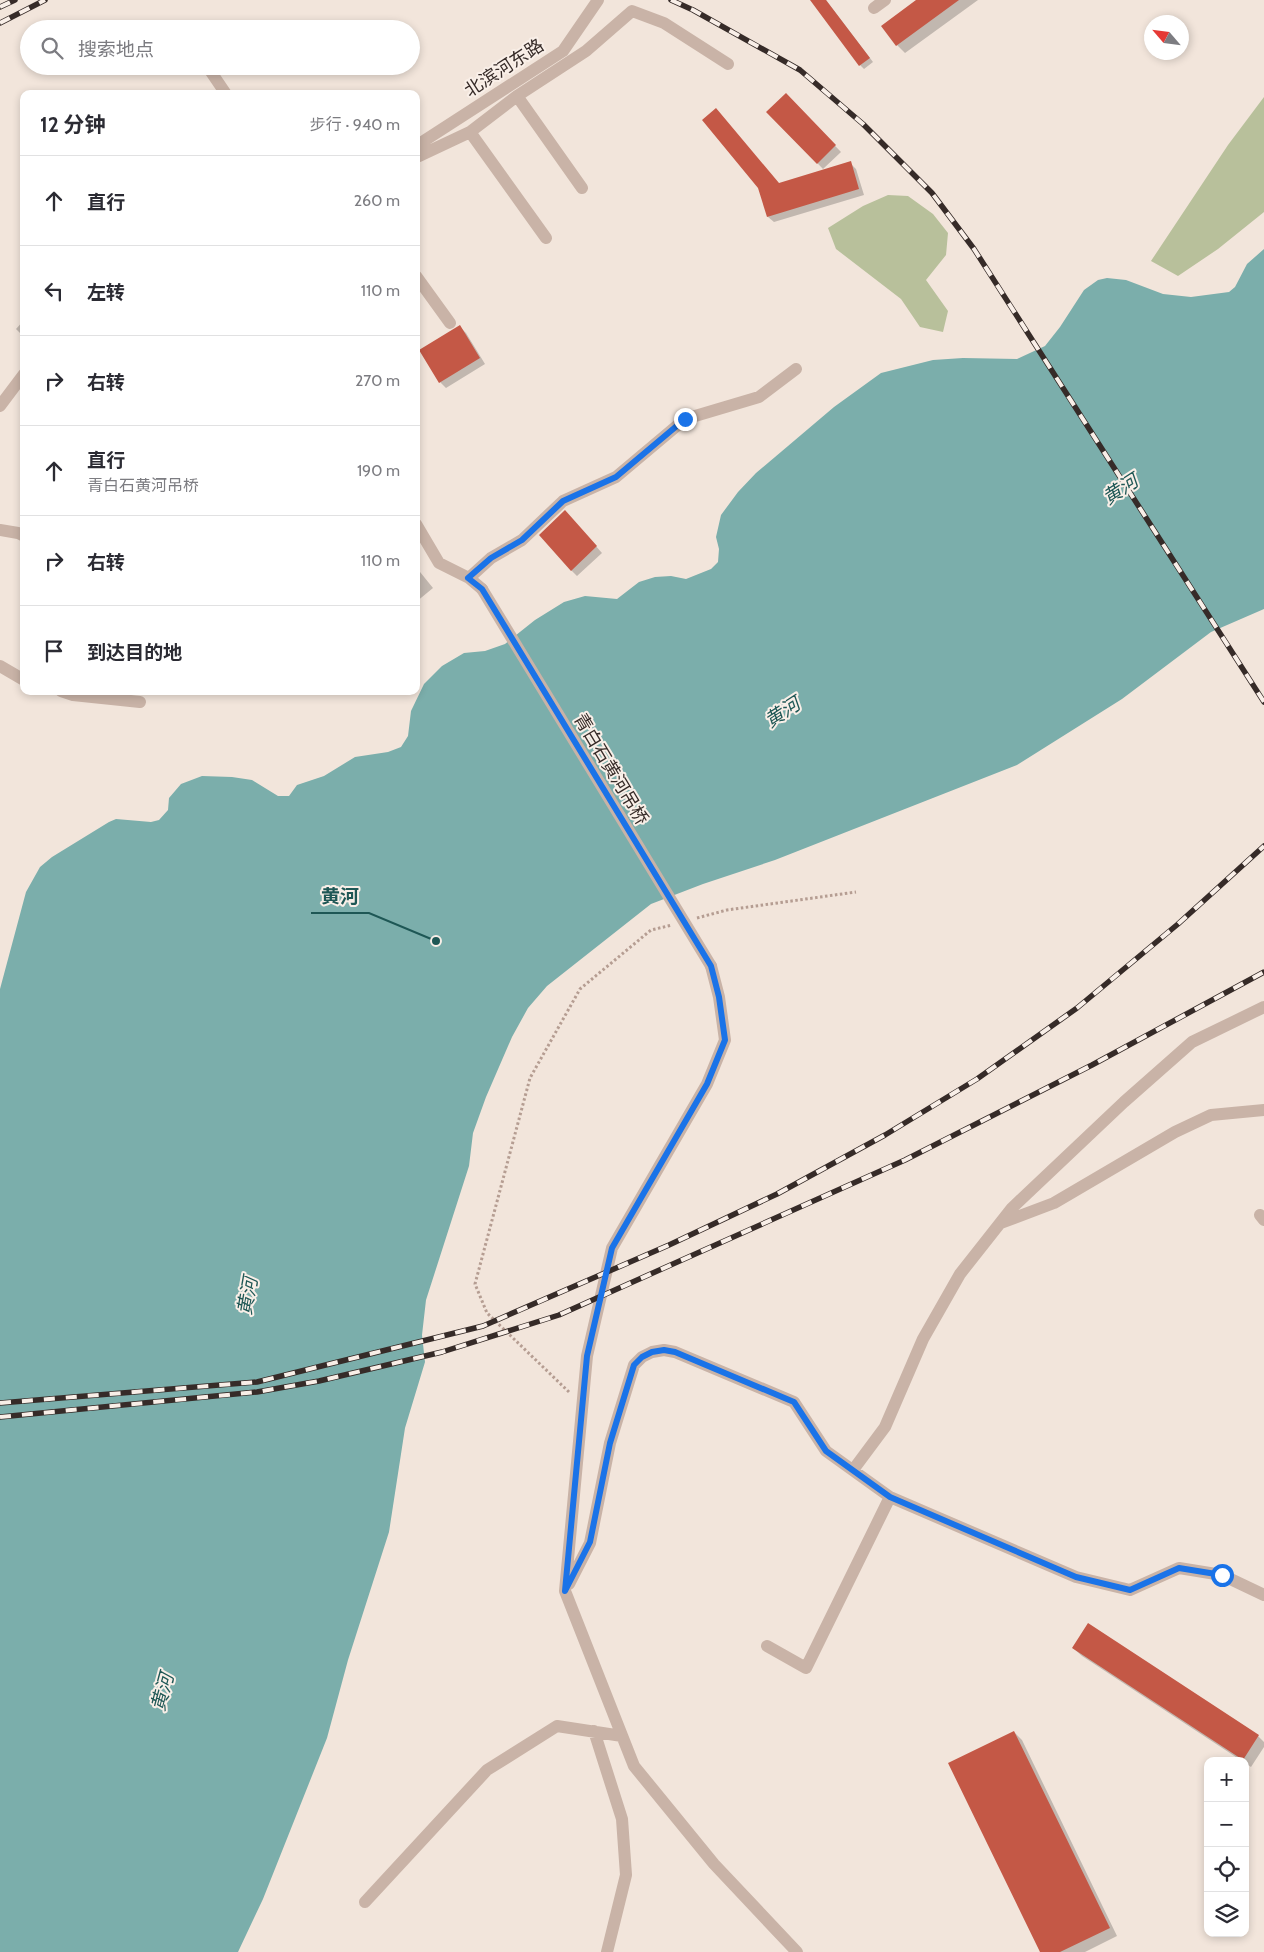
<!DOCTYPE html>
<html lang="zh">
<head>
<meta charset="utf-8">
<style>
	:root { --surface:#fff; --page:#f2f2f3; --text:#2b2b33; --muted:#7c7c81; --line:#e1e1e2 }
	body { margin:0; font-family:Cabin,"Noto Sans SC",sans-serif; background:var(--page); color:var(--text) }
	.controls { position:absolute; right:15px; bottom:15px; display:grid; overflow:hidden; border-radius:10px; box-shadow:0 2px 8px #0003 }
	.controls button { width:45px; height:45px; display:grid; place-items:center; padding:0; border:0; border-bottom:1px solid var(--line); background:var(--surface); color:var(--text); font:25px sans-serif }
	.compass { position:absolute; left:1144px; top:15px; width:45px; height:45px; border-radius:50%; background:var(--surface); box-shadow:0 2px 8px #0003; rotate:298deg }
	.stop { position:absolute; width:15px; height:15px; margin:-11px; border:4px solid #1a73e8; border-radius:50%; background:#fff }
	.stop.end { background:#1a73e8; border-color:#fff; box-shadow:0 1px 5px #0008 }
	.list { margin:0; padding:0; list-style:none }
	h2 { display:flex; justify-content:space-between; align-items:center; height:65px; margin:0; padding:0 20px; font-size:21px }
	h2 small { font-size:16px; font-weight:400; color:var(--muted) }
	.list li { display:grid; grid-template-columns:32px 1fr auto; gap:15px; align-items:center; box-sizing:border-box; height:90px; padding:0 20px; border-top:1px solid var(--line) }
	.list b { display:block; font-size:19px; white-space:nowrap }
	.list p { margin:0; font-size:16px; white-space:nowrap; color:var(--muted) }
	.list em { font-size:16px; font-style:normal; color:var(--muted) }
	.icon { flex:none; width:28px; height:28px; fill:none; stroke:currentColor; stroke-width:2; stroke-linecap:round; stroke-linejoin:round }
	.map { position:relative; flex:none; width:1264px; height:1952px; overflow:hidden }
	.search { position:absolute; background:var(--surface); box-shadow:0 2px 8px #0003; left:20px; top:20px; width:400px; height:55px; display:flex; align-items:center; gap:12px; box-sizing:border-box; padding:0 18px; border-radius:28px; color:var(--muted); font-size:19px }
	.panel { position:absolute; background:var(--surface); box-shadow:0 2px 8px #0003; left:20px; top:90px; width:400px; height:605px; border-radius:10px }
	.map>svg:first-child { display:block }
	.green { fill:#b8c09b }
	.water { fill:#7baeab }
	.shadow { fill:#0003 }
	.building { fill:#c45846 }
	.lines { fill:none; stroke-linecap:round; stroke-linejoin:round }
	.path { stroke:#b59d92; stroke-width:3; stroke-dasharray:2.5 2.5; stroke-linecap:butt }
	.minor { stroke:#c9b3a7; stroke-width:12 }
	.rail-casing { stroke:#362b28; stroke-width:5.5 }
	.rail { stroke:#f9efe8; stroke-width:4; stroke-dasharray:11; stroke-linecap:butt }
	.minor-bridge { stroke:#c9b3a7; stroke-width:12 }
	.route { stroke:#1a73e8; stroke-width:6 }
	.labels { text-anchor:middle; stroke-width:4; stroke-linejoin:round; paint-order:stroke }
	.street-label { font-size:18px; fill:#362b28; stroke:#f9efe8 }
	.water-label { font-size:19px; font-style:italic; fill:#1e5755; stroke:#f9efe8 }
	.leader { fill:none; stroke:#1e5755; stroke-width:2 }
	.callout-dot { fill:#1e5755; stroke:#f9efe8; stroke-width:2 }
	.callout-label { font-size:19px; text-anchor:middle; font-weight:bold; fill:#1e5755; stroke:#f9efe8; stroke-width:4; stroke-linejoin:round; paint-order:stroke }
</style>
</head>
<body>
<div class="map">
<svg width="1264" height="1952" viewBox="0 0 1264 1952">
	<rect width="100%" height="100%" fill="#f2e5db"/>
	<path class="green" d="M1264 97V212L1218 249 1178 276 1151 261 1228 145Z
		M888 195 908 196 933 214 948 233 946 255 926 280 948 311 943 332 920 327 901 299 836 249 828 228 863 206Z"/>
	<path class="water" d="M1264 249V609L1211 632 1122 699 1017 765 775 860 703 884 651 904 547 986 528 1008 512 1037 486 1097 473 1133 469 1166 426 1300 422 1335 425 1362 405 1428 389 1532 348 1660 327 1738 263 1899 238 1952H0V989L26 892 40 867 52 857 109 822 116 819 151 822 159 820 168 810 169 798 181 784 202 776 232 777 252 780 278 796H289L297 785 324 776 355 757 388 752 401 747 408 736 411 711 424 684 442 666 464 653 485 651 505 644 535 620 564 602 585 596 617 599 639 582 655 577 671 576 686 579 711 569 718 562 719 549 716 537 721 515 738 492 756 473 788 446 834 407 881 373 933 360 963 358 1017 359 1045 346 1060 327 1084 290 1098 280 1107 278 1126 280 1163 294 1191 297 1229 292 1235 287 1247 264Z"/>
	<path class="shadow" d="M811 0H826L873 62 864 69 860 65Z
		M918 0H978L905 53 897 45Z
		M786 95 841 152 823 169 768 112Z
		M850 163 856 169 864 195 774 222 768 217 779 184Z
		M24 320V337L16 329Z
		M460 327 466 333 485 364 446 388 440 382Z
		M571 518 602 553 577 576 571 570Z
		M416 567 433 588 416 602Z
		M1073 1648 1258 1736 1264 1742V1747L1251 1767 1245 1763V1761H1242L1082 1656Z
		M1014 1732 1022 1740 1117 1936 1085 1952H1042Z"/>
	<path class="building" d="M810 0H826L870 58 859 66Z
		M916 0H959L896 46 881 26Z
		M786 93 836 145 817 164 766 112Z
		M716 108 779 183 851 161 859 189 767 217 758 188 702 120Z
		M460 325 480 358 439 383 419 350Z
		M565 510 597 546 571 571 539 535Z
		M1088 1623 1259 1735 1243 1760 1072 1648Z
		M1014 1731 1110 1928 1060 1952H1040L948 1763Z"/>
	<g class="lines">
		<path class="path" d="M697 918 727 910 856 892
			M569 1392 487 1313 475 1284 530 1078 580 989 651 930 672 925"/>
		<path class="minor" d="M874 8 885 0
			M207 66 226 94
			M517 96 582 188
			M470 132 546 238
			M416 146 563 51 598 0
			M416 155 419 156 470 132 517 96 586 51 632 11 664 23 728 64
			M416 276 450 323
			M0 406 24 374
			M416 524 439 563 469 578 482 589
			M0 530 18 533 24 536
			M469 578 491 558 522 540 563 501 616 477 685 419 759 397 796 369
			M0 666 24 680
			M61 691 73 695 140 702
			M711 966 719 997 725 1040 707 1084 612 1248 587 1356 565 1591 634 1766 714 1864 797 1952
			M1260 1215 1264 1220
			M1001 1223 1054 1203 1175 1132 1211 1115 1264 1110
			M853 1470 885 1427 923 1339 960 1274 1012 1208 1124 1102 1192 1042 1264 1007
			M569 1584 590 1543 610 1443 634 1365 642 1357 652 1352 664 1350 675 1352 794 1402 826 1451 890 1497 1076 1577 1130 1590 1179 1568 1222 1575 1264 1595
			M767 1646 806 1668 890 1497
			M594 1731 622 1819 626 1875 607 1952
			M365 1902 487 1770 557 1726 622 1736"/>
		<defs>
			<path id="rail" d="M671 0 693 10 800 70 863 124 932 193 974 249 1264 702
				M0 7 15 0
				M0 23 45 0
				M0 1403 257 1382 483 1326 669 1245 777 1194 885 1135 977 1079 1077 1008 1178 924 1264 846
				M0 1417 257 1392 319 1381 442 1352 559 1315 905 1160 1092 1065 1264 972"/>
		</defs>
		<use href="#rail" class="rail-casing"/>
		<use href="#rail" class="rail"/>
		<path class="minor-bridge" d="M482 589 711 966"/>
	</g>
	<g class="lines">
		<path class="route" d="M685 419 616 477 563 501 522 540 491 558 468 578 482 589 711 966 719 997 725 1040 707 1084 612 1248 587 1356 565 1591 590 1542 610 1443 634 1365 642 1357 652 1352 664 1350 675 1352 794 1402 826 1451 890 1497 1076 1577 1130 1590 1179 1568 1222 1575"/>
	</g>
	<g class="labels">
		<g class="street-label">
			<text transform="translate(504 68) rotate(-33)" y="6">北滨河东路</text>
			<text transform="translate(611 769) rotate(59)" y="6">青白石黄河吊桥</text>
		</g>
		<g class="water-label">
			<text transform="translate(1120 489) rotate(-33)" y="7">黄河</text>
			<text transform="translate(782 712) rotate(-33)" y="7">黄河</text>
			<text transform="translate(247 1296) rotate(-80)" y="7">黄河</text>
			<text transform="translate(162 1692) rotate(-75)" y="7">黄河</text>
		</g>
	</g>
	<path class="leader" d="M436 941L369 913H311"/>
	<circle class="callout-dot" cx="436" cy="941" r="5"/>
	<g class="callout-label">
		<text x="340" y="903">黄河</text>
	</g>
</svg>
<div class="controls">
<button>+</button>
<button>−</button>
<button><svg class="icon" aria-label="locate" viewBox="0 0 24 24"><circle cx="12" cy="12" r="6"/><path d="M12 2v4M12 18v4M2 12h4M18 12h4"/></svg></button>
<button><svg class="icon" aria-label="layers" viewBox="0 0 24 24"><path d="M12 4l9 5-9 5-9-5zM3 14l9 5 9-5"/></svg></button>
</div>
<svg class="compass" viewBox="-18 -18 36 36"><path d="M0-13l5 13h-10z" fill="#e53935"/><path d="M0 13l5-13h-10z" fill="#7c7c81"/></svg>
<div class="stop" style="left:1222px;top:1575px"></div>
<div class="stop end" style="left:685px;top:419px"></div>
<div class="search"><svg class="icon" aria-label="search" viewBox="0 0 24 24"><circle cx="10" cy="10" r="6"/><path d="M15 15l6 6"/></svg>搜索地点</div>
<section class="panel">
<h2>12 分钟<small>步行 · 940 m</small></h2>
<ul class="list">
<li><svg class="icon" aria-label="ahead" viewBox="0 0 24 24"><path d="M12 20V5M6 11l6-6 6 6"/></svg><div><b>直行</b></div><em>260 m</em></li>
<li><svg class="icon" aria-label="left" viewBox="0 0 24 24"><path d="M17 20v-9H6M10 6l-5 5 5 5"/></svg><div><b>左转</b></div><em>110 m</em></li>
<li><svg class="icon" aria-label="right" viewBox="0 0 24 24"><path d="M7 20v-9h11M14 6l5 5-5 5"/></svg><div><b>右转</b></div><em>270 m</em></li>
<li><svg class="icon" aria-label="ahead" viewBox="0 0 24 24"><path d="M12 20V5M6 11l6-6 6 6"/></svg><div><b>直行</b><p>青白石黄河吊桥</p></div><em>190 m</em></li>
<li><svg class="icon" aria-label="right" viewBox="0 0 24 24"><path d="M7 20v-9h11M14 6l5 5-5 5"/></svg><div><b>右转</b></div><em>110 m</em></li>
<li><svg class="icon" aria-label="arrive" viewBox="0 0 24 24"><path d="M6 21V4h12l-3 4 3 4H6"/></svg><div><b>到达目的地</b></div></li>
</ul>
</section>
</div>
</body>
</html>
